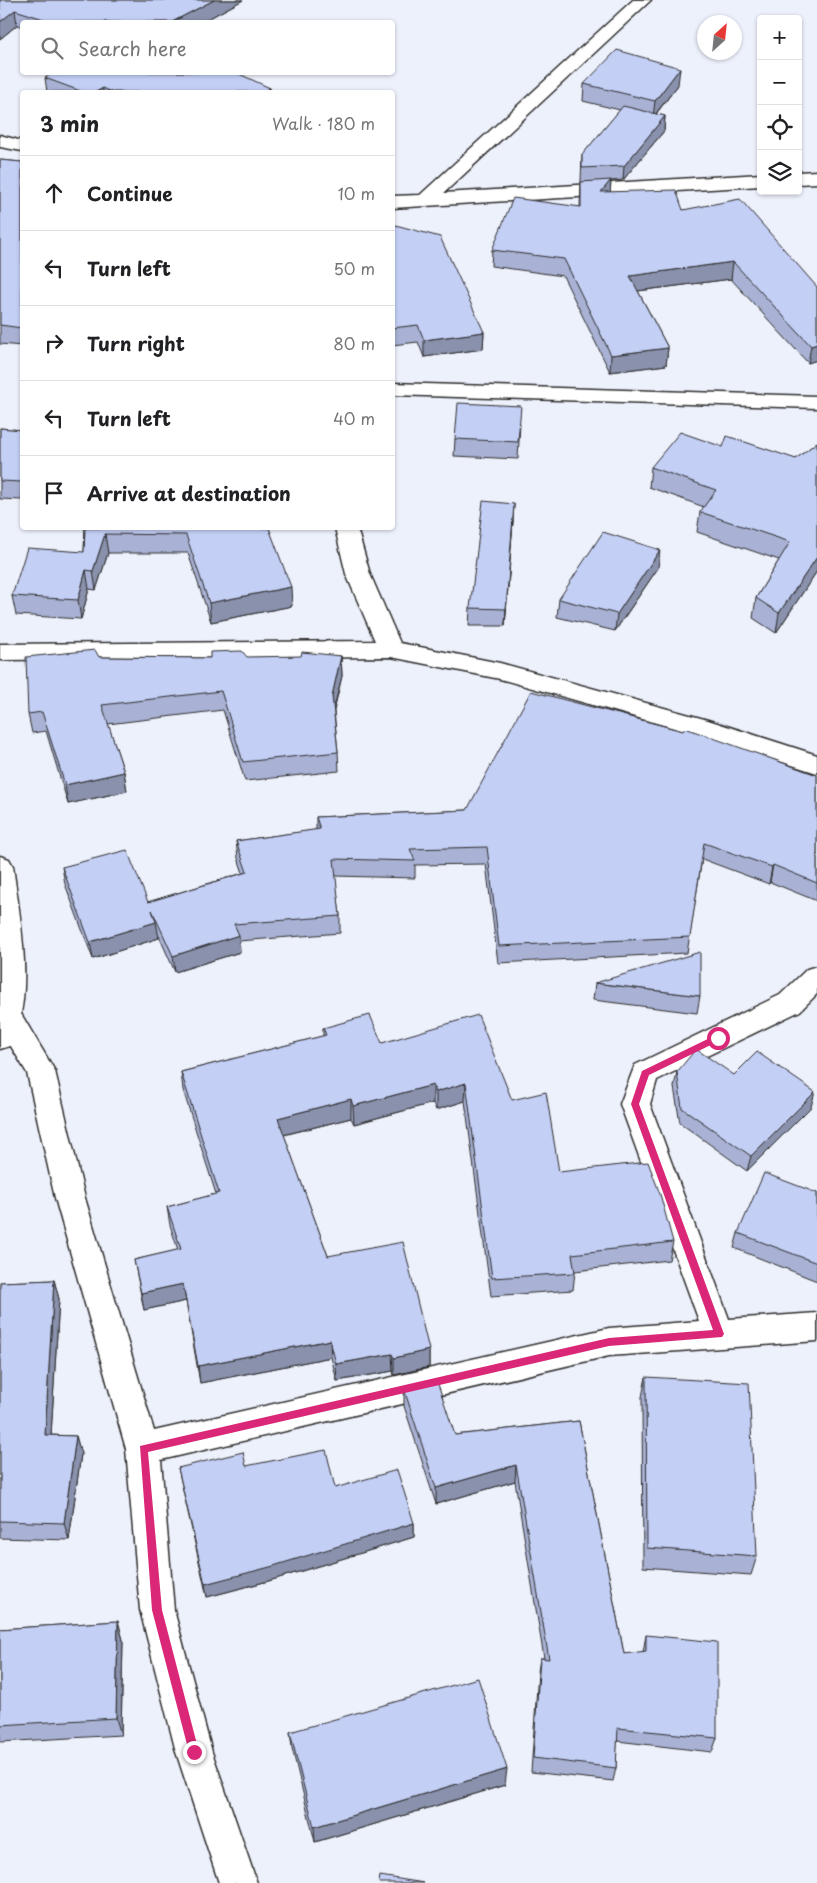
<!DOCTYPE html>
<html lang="en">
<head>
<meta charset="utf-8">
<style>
	:root { --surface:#fff; --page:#f6f6f6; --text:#202124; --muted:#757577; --line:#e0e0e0 }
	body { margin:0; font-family:"Playpen Sans",sans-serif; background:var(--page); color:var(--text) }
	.controls { position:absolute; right:15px; top:15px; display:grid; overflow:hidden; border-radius:5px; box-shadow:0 1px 4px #0004 }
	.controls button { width:45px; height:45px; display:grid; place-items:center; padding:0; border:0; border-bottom:1px solid var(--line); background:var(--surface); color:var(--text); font:25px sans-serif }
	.compass { position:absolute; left:697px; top:15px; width:45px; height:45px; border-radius:50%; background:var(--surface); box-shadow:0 1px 4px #0004; rotate:27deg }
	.stop { position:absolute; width:15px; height:15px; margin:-11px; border:4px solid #db2777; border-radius:50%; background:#fff }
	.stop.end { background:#db2777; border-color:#fff; box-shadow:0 1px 5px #0008 }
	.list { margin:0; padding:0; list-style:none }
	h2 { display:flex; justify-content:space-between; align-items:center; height:65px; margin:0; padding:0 20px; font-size:21px }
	h2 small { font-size:16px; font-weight:400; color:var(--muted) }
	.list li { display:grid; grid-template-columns:32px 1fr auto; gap:15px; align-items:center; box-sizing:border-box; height:75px; padding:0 20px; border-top:1px solid var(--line) }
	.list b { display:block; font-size:19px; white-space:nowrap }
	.list em { font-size:16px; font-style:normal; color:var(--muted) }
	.icon { flex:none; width:28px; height:28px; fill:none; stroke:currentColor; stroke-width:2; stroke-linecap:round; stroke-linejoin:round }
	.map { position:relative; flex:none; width:817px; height:1883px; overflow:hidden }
	.search { position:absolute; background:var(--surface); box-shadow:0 1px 4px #0004; left:20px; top:20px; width:375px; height:55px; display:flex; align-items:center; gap:12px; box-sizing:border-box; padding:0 18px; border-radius:5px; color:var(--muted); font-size:19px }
	.panel { position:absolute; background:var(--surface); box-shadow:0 1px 4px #0004; left:20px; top:90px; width:375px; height:440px; border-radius:5px }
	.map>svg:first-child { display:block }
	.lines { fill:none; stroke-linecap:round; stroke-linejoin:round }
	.street-casing { stroke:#2b2b2b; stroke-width:3 }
	.secondary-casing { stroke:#2b2b2b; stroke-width:3 }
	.street { fill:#fff; fill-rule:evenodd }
	.secondary { fill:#fff; fill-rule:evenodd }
	.wall { fill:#a9b2d4; stroke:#2b2b2b }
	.shaded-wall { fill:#8991ac; stroke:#2b2b2b }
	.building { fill:#c4cff6; stroke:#2b2b2b }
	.route { fill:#db2777 }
</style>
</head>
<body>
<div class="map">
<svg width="817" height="1883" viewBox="0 0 817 1883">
	<rect width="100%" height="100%" fill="#edf1fc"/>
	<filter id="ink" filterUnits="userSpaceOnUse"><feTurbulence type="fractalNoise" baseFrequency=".02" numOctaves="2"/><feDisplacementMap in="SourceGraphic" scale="10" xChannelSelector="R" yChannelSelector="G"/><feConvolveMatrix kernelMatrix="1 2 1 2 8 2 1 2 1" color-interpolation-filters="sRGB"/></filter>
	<g filter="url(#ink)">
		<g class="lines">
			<defs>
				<path id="street" d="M633 0H651L444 193 761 174V186L392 208V196L420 195Z
					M0 135 22 141V151L0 147Z
					M817 171V183L798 184V172Z
					M392 383 817 396V408L392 395Z
					M335 528H357L370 574 400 643 500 663 708 720 817 755V773L692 733 500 679 391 657 0 660V644L375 641 346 574Z
					M817 966V994L800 1011 657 1080 650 1104 729 1319 817 1313V1341L609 1356 161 1460 174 1610 212 1752 257 1883H219L176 1752 140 1610 126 1449 55 1198 27 1073 0 1028V1006L7 1004 17 1007 55 1071 85 1198 154 1431 609 1328 699 1321 620 1104 635 1065 780 995 807 969Z"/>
				<path id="secondary" d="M0 856 9 859 13 866C20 919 36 997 10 1046L0 1049Z"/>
			</defs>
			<use href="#street" class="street-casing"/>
			<use href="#secondary" class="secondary-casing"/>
			<use href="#street" class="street"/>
			<use href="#secondary" class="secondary"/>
		</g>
		<path class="wall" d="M0 0H243L202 22H22V27L17 25 0 39Z
			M45 78 270 88V92H47Z
			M584 84 678 85 656 114 665 116 664 131 623 180 611 181 610 192 683 210 817 287V360L808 363 731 279 638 291 668 348 666 365 610 372 563 276 491 266 492 250 580 207 582 155 620 110 583 101Z
			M0 160 22 162V346L0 344Z
			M392 224 484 332 483 349 424 357 418 342 392 345Z
			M520 423 518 459 454 456 455 439Z
			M0 428 22 430V500L0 499Z
			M817 442V571L776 633 753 618 756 598 779 560 697 532 700 512 704 507 649 487 651 467 723 447 796 459Z
			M513 521 505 626H469L470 608Z
			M85 528H269L292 606 211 622 188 553H108L96 590 89 589 81 619 16 615 12 596 84 552Z
			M658 568 615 631 557 617 559 599Z
			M341 656 342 676 334 711 338 752 339 771 245 781 223 710 108 724 124 772 127 791 68 804 46 731 32 733 28 714 99 657 210 658Z
			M817 775V901L770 882 769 884 702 859 687 953 498 963 486 864 415 865V878L335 876 340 916V933L239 941 240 952 175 972 159 936V938L93 959 65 884 62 867 148 902 243 873 238 858 236 841 316 830V817L467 810Z
			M595 983 700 996 697 1013 593 1000Z
			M323 1028 382 1043 512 1100 559 1172 673 1242 669 1260 575 1271 573 1290 491 1296 465 1101 436 1110 433 1103 354 1124 351 1118 284 1135 328 1256 429 1350V1367L394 1375 393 1371 337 1381 331 1357 200 1383 186 1301 144 1310 134 1260 178 1250 170 1225 167 1207 216 1194 183 1090 181 1072 323 1036Z
			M677 1072 734 1075 811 1107 747 1171 680 1123 674 1087Z
			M817 1193V1281L734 1248 738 1233Z
			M54 1280 59 1299 51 1435 76 1436 81 1454 69 1540 0 1538V1282Z
			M646 1377 757 1556 751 1575 643 1567 642 1397Z
			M404 1389 455 1435 579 1421 624 1654 643 1652 646 1635 717 1738 712 1752 617 1741 616 1768 613 1781 531 1772 538 1672 540 1658H544L515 1481 436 1504 404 1406Z
			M246 1466 335 1488 414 1523V1537L272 1580 207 1597 178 1468Z
			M118 1621 123 1640 121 1735 0 1742V1629Z
			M290 1732 505 1785 315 1842 292 1748Z"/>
		<path class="shaded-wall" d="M214 0H243L202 22H172Z
			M15 10 17 25 0 39V22Z
			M680 68 678 85 653 117 655 101Z
			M103 88V92H96Z
			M270 88V92H263Z
			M665 116 664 131 623 180 624 166Z
			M611 180 610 197 601 192Z
			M733 262 731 279 629 292 630 276Z
			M484 332 483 349 424 357V340Z
			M817 344V360L808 363 811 346Z
			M668 348 666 365 610 372 611 355Z
			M514 504 513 521 505 626 506 609Z
			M105 534 108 553 96 590 93 571Z
			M660 550 658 568 615 631 617 614Z
			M817 557V571L776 633 779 613Z
			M86 570 89 589 81 619 78 600Z
			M291 587 292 606 211 622 209 603Z
			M341 656 342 676 332 715V696Z
			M124 772 127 791 68 804 65 785Z
			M773 865 770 882 769 884 772 867Z
			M156 922 159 938 93 959 90 942Z
			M239 935 240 952 175 972 173 956Z
			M466 1083 465 1101 436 1110V1092Z
			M433 1085V1103L354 1124 353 1106Z
			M815 1092 811 1107 747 1171 751 1156Z
			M351 1099V1118L279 1136 278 1118Z
			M54 1280 59 1299 50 1453 45 1435Z
			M183 1284 186 1301 144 1310 141 1293Z
			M330 1340 331 1357 200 1383 198 1366Z
			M429 1350V1367L394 1375V1358Z
			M392 1354 393 1371 337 1381 336 1364Z
			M76 1436 81 1454 69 1540 64 1523Z
			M516 1465 515 1481 436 1504V1488Z
			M414 1523V1537L272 1580 207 1597 205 1584Z
			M118 1621 123 1640 121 1735 116 1718Z
			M507 1769 505 1785 315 1842 314 1827Z"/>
		<path class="building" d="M0 0H214L172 22H53L15 10 0 22Z
			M617 50 680 68 655 101 584 84Z
			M54 72H235L270 88 263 92H111L103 88 96 92H83L45 78Z
			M623 106 665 116 624 166 582 168V155Z
			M0 160 22 162V328L0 325Z
			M611 180 601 192 676 190 683 210 740 199 817 287V344L811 346 733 262 630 276 668 348 611 355 564 259 492 250 513 198 581 207V182Z
			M392 224 440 237 484 332 424 340 418 325 392 328Z
			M458 403 521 406 518 442 455 439Z
			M0 428 22 430V482L0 481Z
			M680 432 723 447 727 436 796 459 817 442V557L779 613 756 598 790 542 700 512 716 490 651 467Z
			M483 501 514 504 506 609 470 608Z
			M85 528H269L291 587 209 603 186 535 105 534 93 571 86 570 78 600 12 596 27 548 84 552Z
			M603 532 660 550 617 614 559 599Z
			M95 650 99 657 210 658V652L242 651 247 657 301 656 302 652 341 656 332 696 338 752 243 762 221 691 102 705 124 772 65 785 42 712 28 714 26 657Z
			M531 691 683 731 685 728 817 775V883L773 865 772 867 704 843 690 937 499 946 487 847 410 849 415 861 334 859 340 916 234 924 239 935 173 956 152 910 156 922 90 942 62 867 127 850 148 902 247 872 236 841 320 829 316 817 467 810Z
			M700 952V996L595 983Z
			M370 1015 382 1043 478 1015 512 1100 546 1092 559 1172 648 1162 660 1194 673 1242 572 1254 575 1273 492 1278 466 1083 436 1092 433 1085 353 1106 351 1099 278 1118 328 1256 403 1242 429 1350 394 1358 392 1354 336 1364 330 1340 198 1366 183 1284 141 1293 134 1260 181 1249 167 1207 219 1193 181 1072 326 1035 323 1028Z
			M696 1049 734 1075 757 1052 815 1092 751 1156 682 1108 677 1072Z
			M764 1173 817 1193V1263L738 1233Z
			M54 1280 45 1435 76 1436 64 1523 0 1521V1282Z
			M646 1377 749 1383 757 1556 647 1548Z
			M437 1381 455 1435 579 1421 624 1654 646 1651V1635L717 1642V1738L618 1728 616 1768 533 1758 540 1658 549 1659 516 1465 436 1488 404 1389Z
			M326 1450 335 1488 397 1470 414 1523 270 1567 205 1584 178 1468 243 1452 246 1466Z
			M118 1621 116 1718 0 1725V1629Z
			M478 1678 507 1769 314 1827 290 1732Z
			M380 1876 424 1883H379Z"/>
	</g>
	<path class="route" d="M718 1034 721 1035V1040L649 1075 639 1104 724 1334 722 1337 609 1346 148 1452 162 1610 199 1752 194 1758 190 1756 152 1610 140 1446 609 1338 713 1330 631 1104 642 1071Z"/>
</svg>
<div class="controls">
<button>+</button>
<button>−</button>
<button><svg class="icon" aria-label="locate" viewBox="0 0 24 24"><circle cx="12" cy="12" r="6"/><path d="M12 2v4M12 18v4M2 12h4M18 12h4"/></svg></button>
<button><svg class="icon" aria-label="layers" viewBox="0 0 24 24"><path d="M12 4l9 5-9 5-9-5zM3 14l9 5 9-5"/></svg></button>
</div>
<svg class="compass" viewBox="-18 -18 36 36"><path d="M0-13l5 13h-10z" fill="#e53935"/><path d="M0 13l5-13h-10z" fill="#757577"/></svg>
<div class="stop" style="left:718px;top:1038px"></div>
<div class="stop end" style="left:194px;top:1752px"></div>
<div class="search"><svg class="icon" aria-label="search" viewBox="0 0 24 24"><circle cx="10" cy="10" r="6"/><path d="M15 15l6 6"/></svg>Search here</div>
<section class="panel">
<h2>3 min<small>Walk · 180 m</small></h2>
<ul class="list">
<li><svg class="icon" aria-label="ahead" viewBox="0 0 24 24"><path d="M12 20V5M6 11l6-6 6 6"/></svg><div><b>Continue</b></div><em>10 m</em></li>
<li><svg class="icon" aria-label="left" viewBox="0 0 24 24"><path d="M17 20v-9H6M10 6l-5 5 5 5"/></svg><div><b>Turn left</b></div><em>50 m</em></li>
<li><svg class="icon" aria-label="right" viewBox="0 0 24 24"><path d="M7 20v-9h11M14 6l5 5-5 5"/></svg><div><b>Turn right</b></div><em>80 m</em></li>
<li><svg class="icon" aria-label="left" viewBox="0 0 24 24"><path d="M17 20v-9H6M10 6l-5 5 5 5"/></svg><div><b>Turn left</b></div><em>40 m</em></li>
<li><svg class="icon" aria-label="arrive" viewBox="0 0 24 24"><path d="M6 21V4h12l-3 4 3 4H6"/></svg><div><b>Arrive at destination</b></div></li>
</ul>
</section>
</div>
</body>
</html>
